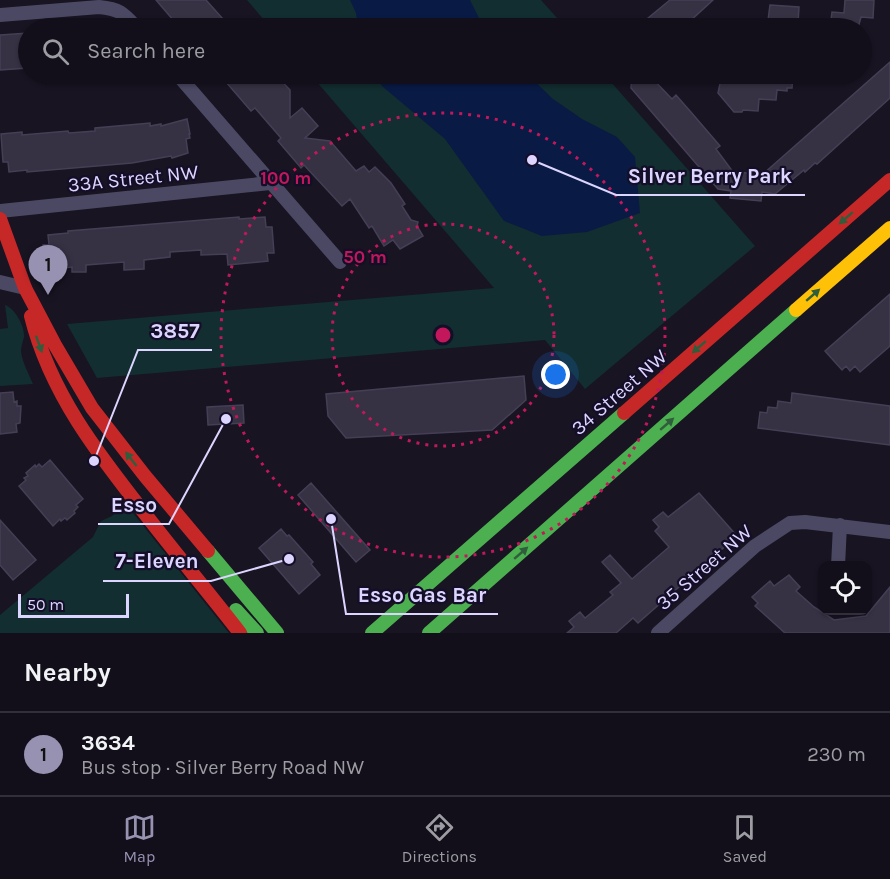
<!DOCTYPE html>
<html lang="en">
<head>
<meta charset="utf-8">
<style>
	:root { --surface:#120f1a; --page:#1f1d27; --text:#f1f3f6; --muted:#9c9ca2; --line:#312f39; --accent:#9791b2 }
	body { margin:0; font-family:Karla,sans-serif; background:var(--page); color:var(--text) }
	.controls { position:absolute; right:18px; bottom:18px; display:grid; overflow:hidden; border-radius:12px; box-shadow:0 2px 4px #0004 }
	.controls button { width:54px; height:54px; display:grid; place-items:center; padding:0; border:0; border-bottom:2px solid var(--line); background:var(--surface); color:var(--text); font:30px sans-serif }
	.scale { position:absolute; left:18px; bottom:15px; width:111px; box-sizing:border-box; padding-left:6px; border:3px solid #dcd5ff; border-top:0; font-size:16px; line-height:21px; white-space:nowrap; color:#dcd5ff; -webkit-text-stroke:4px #140e28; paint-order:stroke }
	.you { position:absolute; left:556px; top:375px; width:21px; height:21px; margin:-15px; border:4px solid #fff; border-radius:50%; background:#1a73e8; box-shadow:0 0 0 9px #1a73e833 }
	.badge { display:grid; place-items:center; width:39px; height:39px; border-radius:50%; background:var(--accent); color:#111; font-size:20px; font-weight:700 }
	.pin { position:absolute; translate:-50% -50px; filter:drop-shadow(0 2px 3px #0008) }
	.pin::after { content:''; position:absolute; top:32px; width:21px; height:18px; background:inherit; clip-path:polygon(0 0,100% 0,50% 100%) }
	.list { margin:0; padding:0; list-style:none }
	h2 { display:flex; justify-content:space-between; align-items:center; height:78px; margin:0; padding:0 24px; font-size:26px }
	h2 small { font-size:20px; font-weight:400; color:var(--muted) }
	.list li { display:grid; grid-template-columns:39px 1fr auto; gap:18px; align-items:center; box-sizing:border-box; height:84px; padding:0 24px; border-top:2px solid var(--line) }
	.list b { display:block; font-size:22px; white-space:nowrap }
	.list p { margin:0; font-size:20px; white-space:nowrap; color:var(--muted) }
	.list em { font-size:20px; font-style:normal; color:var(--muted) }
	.icon { flex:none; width:33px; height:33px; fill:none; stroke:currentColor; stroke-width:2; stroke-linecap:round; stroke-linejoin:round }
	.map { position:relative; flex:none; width:890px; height:633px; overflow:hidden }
	.search { position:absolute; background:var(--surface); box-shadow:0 2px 4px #0004; left:18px; right:18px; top:18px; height:66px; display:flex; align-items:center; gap:15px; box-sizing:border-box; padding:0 21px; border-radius:33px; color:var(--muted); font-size:22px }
	.sheet { height:162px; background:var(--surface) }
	nav { display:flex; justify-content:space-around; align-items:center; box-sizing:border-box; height:84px; border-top:2px solid var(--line); background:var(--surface); font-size:16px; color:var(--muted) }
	nav a { display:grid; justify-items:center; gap:3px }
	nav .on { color:var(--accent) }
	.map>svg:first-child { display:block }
	.green { fill:#122e30 }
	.water { fill:#091a45 }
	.building { fill:#363244; stroke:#453f56; stroke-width:1.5 }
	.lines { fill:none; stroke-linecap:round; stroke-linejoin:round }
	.street { stroke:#4b4863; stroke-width:14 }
	.fast { stroke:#4caf50; stroke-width:14 }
	.slow { stroke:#ffc107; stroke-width:14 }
	.jam { stroke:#c62828; stroke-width:14 }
	.oneway { fill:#305e3c }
	.ring { fill:none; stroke:#c2185b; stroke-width:3; stroke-dasharray:3 6 }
	.labels { text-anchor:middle; stroke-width:4.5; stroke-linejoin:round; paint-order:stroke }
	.street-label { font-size:20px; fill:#dcd5ff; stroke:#140e28 }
	.centre { fill:#c2185b; stroke:#140e28; stroke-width:3 }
	.ring-label { font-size:18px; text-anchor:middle; font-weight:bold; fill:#c2185b; stroke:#140e28; stroke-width:4.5; stroke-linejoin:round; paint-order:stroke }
	.leader { fill:none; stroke:#dcd5ff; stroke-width:2 }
	.callout-dot { fill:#dcd5ff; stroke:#140e28; stroke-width:2 }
	.callout-label { font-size:21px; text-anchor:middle; font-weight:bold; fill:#dcd5ff; stroke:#140e28; stroke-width:4.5; stroke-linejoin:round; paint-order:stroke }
</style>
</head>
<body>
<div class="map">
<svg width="890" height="633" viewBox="0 0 890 633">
	<rect width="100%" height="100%" fill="#181422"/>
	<path class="green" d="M247 0H541L566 28H271Z
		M310 74H604L755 246 585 389 545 340 97 378 67 324 494 288Z
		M5 305C15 308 25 327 24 337 23 342 21 346 21 351 22 362 29 374 33 384L0 386V329L8 328Z
		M125 503 229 633H0V615L93 537 101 521 112 516Z"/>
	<path class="water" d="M350 0H470L484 28H358L356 13Z
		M375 74H527L553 99 582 119 617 137 635 157 640 213 587 232 542 236 504 221 445 139 382 86Z"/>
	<path class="building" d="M156 0H206L231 28H180Z
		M670 0H713L690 21 688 20 681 26 679 24 673 28H636Z
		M845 0H874L873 18 861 17 858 28H830L832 12 844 13Z
		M770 5 799 7 798 24 784 23V28H767Z
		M28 33V68L0 70V35Z
		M890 62V98L817 164 815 163 805 172 804 170 775 194 762 192 761 201 730 198 731 191 718 189 631 88 632 74H648L672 99 676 95 690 111 720 146 716 149 733 172 763 174Z
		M219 74H275L290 90V118L302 108 318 126 305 138 330 141 356 171 364 166 369 172 375 167 391 183 405 204 402 206 411 220 418 222 417 226 423 236 400 249 393 240 384 246 372 226 369 228 350 199 342 206 304 165 301 168 278 141 281 138 255 108 251 111Z
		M722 74H793L792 88H787V91L777 90 776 100 759 99 758 111 743 110 742 112H734L718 93Z
		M187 119 190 134H189L190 138 186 139 188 153 172 158 171 156 132 163 27 172V170L9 172 8 162H3L1 134 22 132V135L68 131 69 133 95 131V128L150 123V126L161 124V126Z
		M239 217V219L265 217 266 227H272L274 253H267L268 261 228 265 227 254 201 255V250L170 252V257L144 260V269L124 270V262L86 265V272H72V267L45 270 43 245H49L48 235 68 233V231Z
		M890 294V346L860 372 855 366 850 371 846 366 842 370 825 351Z
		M524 376 526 400 492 430 346 438 328 416 326 394Z
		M13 392 14 402 17 401V406H21L20 423 16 424 17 432 0 434V393Z
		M792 393 890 406V445L758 428 760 412 767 413 768 407 777 408 778 401 791 403Z
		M243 405 244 423 208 425 207 407Z
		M50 460 83 499 76 505 78 507 74 511 75 513 67 520 65 518 61 521 60 519 53 526 19 486 26 480 24 478 28 476 26 473 35 465 36 467 39 464 42 467Z
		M311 483 370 550 356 562 298 495Z
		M699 493 737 536 638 623 633 618 616 633H567L574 627 569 621 580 612 585 618 613 595 610 592 621 583 602 562 610 555 632 579 669 547 655 531 659 527 653 520 663 512 668 517Z
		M0 520 36 560 13 580 0 565Z
		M281 529 287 536 289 535 313 562 311 564 320 575 299 594 259 548Z
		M789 575 800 587 796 591 814 607 834 620 866 616 890 587V633H785L755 606 758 603 752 597 770 581 774 586Z"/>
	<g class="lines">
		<path class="street" d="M0 15 99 7C120 9 123 13 137 28
			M177 74 340 262
			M0 211 270 183
			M0 282 25 288
			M838 566 840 525
			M658 633 755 546 790 523 805 522 890 532"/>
		<path class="fast" d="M208 551 277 633
			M236 610 257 633
			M372 633 624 413
			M429 633 796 310"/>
		<path class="slow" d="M796 310 890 228"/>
		<path class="jam" d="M0 219 25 288 55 345 92 408 145 476 208 551
			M31 316C50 393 98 454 146 515 177 555 209 593 240 633
			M624 413 890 180"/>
	</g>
	<defs><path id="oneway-solid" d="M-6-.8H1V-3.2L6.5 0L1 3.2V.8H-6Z" transform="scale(1.5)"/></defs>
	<g class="oneway">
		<use href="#oneway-solid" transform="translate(846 218) rotate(139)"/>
		<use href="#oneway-solid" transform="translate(813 295) rotate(-41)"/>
		<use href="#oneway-solid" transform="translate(39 344) rotate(70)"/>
		<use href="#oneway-solid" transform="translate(699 347) rotate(139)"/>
		<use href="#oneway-solid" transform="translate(667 424) rotate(-41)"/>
		<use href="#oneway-solid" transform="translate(131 459) rotate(-128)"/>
		<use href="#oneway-solid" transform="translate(521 553) rotate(-41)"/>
	</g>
	<g class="ring">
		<circle cx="443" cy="335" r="111"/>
		<circle cx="443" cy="335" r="222"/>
	</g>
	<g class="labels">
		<g class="street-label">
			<text transform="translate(133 178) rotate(-6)" y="7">33A Street NW</text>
			<text transform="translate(619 392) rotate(-41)" y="7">34 Street NW</text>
			<text transform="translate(704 567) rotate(-41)" y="7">35 Street NW</text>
		</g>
	</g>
	<circle cx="443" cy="335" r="9" class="centre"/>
	<g class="ring-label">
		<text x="286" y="184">100 m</text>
		<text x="365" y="263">50 m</text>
	</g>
	<path class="leader" d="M532 160L616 195H805M94 461L138 350H212M226 419L169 524H98M289 559L211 581H103M331 519L346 614H498"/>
	<g class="callout-dot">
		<circle cx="532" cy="160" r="6"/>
		<circle cx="94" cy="461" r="6"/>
		<circle cx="226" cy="419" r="6"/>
		<circle cx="289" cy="559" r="6"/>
		<circle cx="331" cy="519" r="6"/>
	</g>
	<g class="callout-label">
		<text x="710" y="183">Silver Berry Park</text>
		<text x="175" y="338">3857</text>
		<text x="134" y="512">Esso</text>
		<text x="157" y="568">7-Eleven</text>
		<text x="422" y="602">Esso Gas Bar</text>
	</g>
</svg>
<div class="controls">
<button><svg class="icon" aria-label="locate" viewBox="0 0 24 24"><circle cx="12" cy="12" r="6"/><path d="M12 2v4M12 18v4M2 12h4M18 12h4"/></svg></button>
</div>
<div class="scale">50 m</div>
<div class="you"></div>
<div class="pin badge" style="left:48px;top:295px">1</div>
<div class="search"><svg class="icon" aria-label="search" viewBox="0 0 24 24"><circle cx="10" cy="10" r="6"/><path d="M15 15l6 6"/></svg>Search here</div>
</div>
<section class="sheet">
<h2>Nearby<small></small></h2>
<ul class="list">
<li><span class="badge">1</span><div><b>3634</b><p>Bus stop · Silver Berry Road NW</p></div><em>230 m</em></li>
</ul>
</section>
<nav>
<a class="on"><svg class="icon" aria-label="map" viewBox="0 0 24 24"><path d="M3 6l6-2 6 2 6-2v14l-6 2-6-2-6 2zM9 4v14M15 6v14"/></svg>Map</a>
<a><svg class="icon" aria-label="directions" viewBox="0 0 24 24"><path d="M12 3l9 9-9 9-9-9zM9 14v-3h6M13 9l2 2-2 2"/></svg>Directions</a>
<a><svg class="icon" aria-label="saved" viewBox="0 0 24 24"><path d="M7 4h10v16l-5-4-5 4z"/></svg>Saved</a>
</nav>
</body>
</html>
